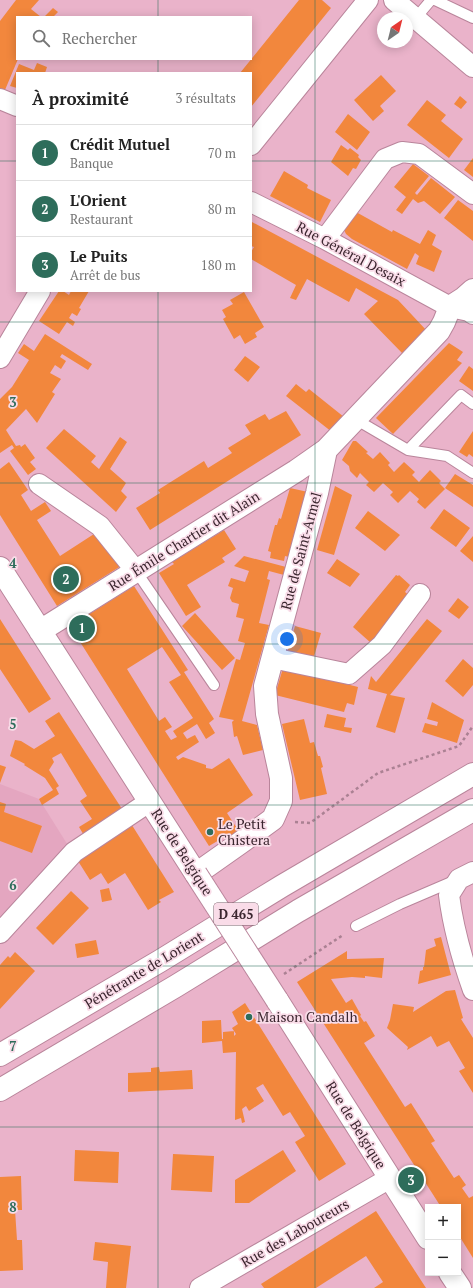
<!DOCTYPE html>
<html lang="fr">
<head>
<meta charset="utf-8">
<style>
	:root { --surface:#fff; --page:#f6f6f6; --text:#222; --muted:#767676; --line:#e0e0e0; --accent:#2e6d5b }
	body { margin:0; font-family:"PT Serif",serif; background:var(--page); color:var(--text) }
	.controls { position:absolute; right:12px; bottom:12px; display:grid; overflow:hidden; border-radius:0px; box-shadow:0 2px 10px #0003 }
	.controls button { width:36px; height:36px; display:grid; place-items:center; padding:0; border:0; border-bottom:1px solid var(--line); background:var(--surface); color:var(--text); font:20px sans-serif }
	.compass { position:absolute; left:377px; top:12px; width:36px; height:36px; border-radius:50%; background:var(--surface); box-shadow:0 2px 10px #0003; rotate:35deg }
	.you { position:absolute; left:287px; top:639px; width:14px; height:14px; margin:-10px; border:3px solid #fff; border-radius:50%; background:#1a73e8; box-shadow:0 0 0 6px #1a73e833 }
	.badge { display:grid; place-items:center; width:26px; height:26px; border-radius:50%; background:var(--accent); color:#fff; font-size:13px; font-weight:700 }
	.pin { position:absolute; translate:-50% -50%; border:2px solid #fff; box-shadow:0 1px 4px #0006 }
	.list { margin:0; padding:0; list-style:none }
	h2 { display:flex; justify-content:space-between; align-items:center; height:52px; margin:0; padding:0 16px; font-size:17px }
	h2 small { font-size:13px; font-weight:400; color:var(--muted) }
	.list li { display:grid; grid-template-columns:26px 1fr auto; gap:12px; align-items:center; box-sizing:border-box; height:56px; padding:0 16px; border-top:1px solid var(--line) }
	.list b { display:block; font-size:15px; white-space:nowrap }
	.list p { margin:0; font-size:13px; white-space:nowrap; color:var(--muted) }
	.list em { font-size:13px; font-style:normal; color:var(--muted) }
	.icon { flex:none; width:22px; height:22px; fill:none; stroke:currentColor; stroke-width:2; stroke-linecap:round; stroke-linejoin:round }
	.map { position:relative; flex:none; width:473px; height:1288px; overflow:hidden }
	.search { position:absolute; background:var(--surface); box-shadow:0 2px 10px #0003; left:16px; top:16px; width:236px; height:44px; display:flex; align-items:center; gap:10px; box-sizing:border-box; padding:0 14px; border-radius:0px; color:var(--muted); font-size:15px }
	.panel { position:absolute; background:var(--surface); box-shadow:0 2px 10px #0003; left:16px; top:72px; width:236px; height:220px; border-radius:0px }
	.map>svg:first-child { display:block }
	.built { fill:#e4a6c0 }
	.building { fill:#f2873d; fill-rule:evenodd }
	.lines { fill:none; stroke-linecap:round; stroke-linejoin:round }
	.lane-casing { stroke:#b9859b; stroke-width:12 }
	.street-casing { stroke:#b9859b; stroke-width:22 }
	.secondary-casing { stroke:#b9859b; stroke-width:24 }
	.highway-casing { stroke:#b9859b; stroke-width:24 }
	.path { stroke:#ab8193; stroke-width:2.5; stroke-dasharray:3 3; stroke-linecap:butt }
	.lane { stroke:#fff; stroke-width:10 }
	.street { stroke:#fff; stroke-width:20 }
	.secondary { stroke:#fff; stroke-width:22 }
	.highway { stroke:#fff; stroke-width:22 }
	.secondary-bridge-casing { stroke:#b9859b; stroke-width:24; stroke-linecap:butt }
	.secondary-bridge { stroke:#fff; stroke-width:22 }
	.grid { fill:none; stroke:#2e6d5b; stroke-width:1; stroke-opacity:0.55 }
	.poi-dot { fill:#2e6d5b; stroke:#f9dce8; stroke-width:1.5 }
	.labels { text-anchor:middle; stroke-width:3.5; stroke-linejoin:round; paint-order:stroke }
	.shield { fill:#f9dce8; stroke:#745d66; stroke-width:1 }
	.shield-label { font-size:13px; font-weight:bold; fill:#3b262f }
	.street-label { font-size:14px; fill:#3b262f; stroke:#f9dce8 }
	.poi-label { font-size:14px; fill:#3b262f; stroke:#f9dce8; text-anchor:start }
	.grid-label { font-size:13px; text-anchor:middle; font-weight:bold; fill:#2e6d5b; stroke:#f9dce8; stroke-width:3.5; stroke-linejoin:round; paint-order:stroke }
</style>
</head>
<body>
<div class="map">
<svg width="473" height="1288" viewBox="0 0 473 1288">
	<rect width="100%" height="100%" fill="#eab3ca"/>
	<path class="built" d="M0 784 39 799 69 847 0 920Z"/>
	<path class="building" d="M16 0H39L31 9 41 17H17V43L16 45H17L18 59 5 90 0 88V21Z
		M299 0H322L331 8 251 107V73H240Z
		M53 8 58 12 53 17H44Z
		M37 63 47 67 45 73H17V88L10 86 19 64 34 70Z
		M381 75 396 91 380 106 384 111 373 121 354 100Z
		M460 96 467 102 461 109 454 104Z
		M427 100 446 115 441 121 463 139 449 158 407 125Z
		M348 114 370 132 357 150 335 132Z
		M341 145 348 150 350 148 359 155 358 157 361 160 356 169 353 168 348 176 331 162Z
		M473 158V177L464 170Z
		M413 164 429 176 415 193 417 195 431 178 455 197 440 214 424 201 418 203 413 199 402 214 396 210 406 197 394 187Z
		M284 171 308 185 307 188 331 200 320 222 270 196Z
		M458 200 473 211V241L444 218Z
		M356 212 392 232 393 230 420 244 428 230 436 235 432 245 442 251 434 272 416 264 419 256 415 253 407 269 352 239 346 234 344 230 346 225Z
		M252 222 398 300 427 331 403 354 364 314 378 301 356 288 349 302 307 279 296 300 290 298 296 285 251 259V252L254 247 251 246Z
		M59 291H63L69 295 71 291H89L79 308 81 309 77 316 72 313 69 318 75 322 73 326 67 322 59 334 39 321Z
		M244 292 264 327 255 333 257 337 245 344 240 335 234 339 223 319 226 317 222 310 233 304 230 300Z
		M45 334 92 364 88 370 62 354 60 357 66 361 61 369 55 365 50 373 61 379 52 392 55 394 37 423 26 409 6 430 16 446 20 445 21 447 25 444 35 458 30 462 36 469 28 475 10 451 14 448 12 445 0 453V399L12 387 29 360 18 353 24 344 34 351Z
		M449 343 463 352 457 360 462 363 393 434 376 418Z
		M245 356 260 367 248 382 234 370Z
		M469 366 473 369V391L459 381Z
		M296 384 306 392 309 389 344 417 332 432 286 396Z
		M286 411 301 435 150 530 136 508 160 493 158 490 204 461 208 468 232 453 228 448 251 434 245 425 265 414 269 420Z
		M64 429 96 456 91 462 99 469 120 437 127 442 110 469 126 483 121 491 127 497 116 512 46 448Z
		M473 431V457L469 454 467 457 459 452Z
		M353 441H356L368 452 366 453 373 459 380 452 390 463 388 465 394 472 404 462 415 472 412 475 419 482 430 470 441 481 439 483 445 489 425 509 417 502 419 499 410 491 398 503 390 495 393 492 383 483 374 492 366 485 369 482 360 473 357 478 350 471 349 466 342 460Z
		M9 462 28 490 21 495 31 511 45 502 51 511 37 520 60 556 94 534 121 566 57 606 0 515V469Z
		M455 474 473 485V507L445 488Z
		M335 486 352 495 334 555 317 550Z
		M290 488 308 492 289 557 285 556 284 561 270 558 271 552 268 551 275 525H277L279 518 281 519Z
		M444 509 470 528 456 547 430 528Z
		M368 511 400 535 385 551 355 528Z
		M224 530 236 549 222 558 225 562 187 585 201 607 186 616 159 573 174 564 172 562Z
		M473 536V562L460 551Z
		M244 556 286 567 284 575 269 571 267 579 270 580 259 623 269 625 242 721 257 725 263 750 243 755 237 736 234 737 232 722 234 720 219 717 236 659 240 660 245 643 238 641 244 619 236 617 239 604 232 602 230 598 233 588 228 586 231 578 245 582 249 571 234 566Z
		M337 559 360 574 350 587 327 573Z
		M396 575 398 576 399 575 410 585 405 592 410 596 371 643 353 627Z
		M134 586 188 670 184 672 214 719 209 723 215 733 206 739 197 724 183 733 187 739 195 735 199 742 176 757 178 760 183 757 206 765V768L212 769 229 758 253 795 227 813 240 833 229 841 226 836 209 846 70 626ZM162 647 181 675 169 682 193 718 173 731 177 737 171 740 165 731 172 727 165 717 159 721 127 669Z
		M458 598 469 607 459 619 448 611Z
		M195 613 235 658 222 670 182 626Z
		M0 619 51 699 29 713 0 669Z
		M427 619 442 631 390 695 405 698 395 733 376 727 387 694 368 689 371 676 376 682Z
		M295 626 321 633 312 663 286 656Z
		M463 659 473 668V685L463 697 445 681Z
		M283 668 358 687 354 705 347 703 344 712 275 695Z
		M432 702 464 720 457 743 422 732 425 723 437 726 438 722 427 719Z
		M59 712 124 812 85 837 79 827 92 819 80 801 87 796 61 753 52 758 54 762 49 770 59 786 56 788 59 794 42 805 39 799 53 790 45 778 24 765 25 764 10 756 15 740 21 741 34 749 55 736 45 721Z
		M327 714 346 718 344 727 352 728 351 733 324 727Z
		M304 719 310 743 314 742 318 756H320L323 767 321 768 327 794 300 800 282 724Z
		M0 765 6 767 0 783Z
		M0 802 6 804 4 812 42 826 32 853 0 841Z
		M130 822 174 892 159 900 161 902 148 910 125 873 108 884 101 873 90 880 78 861Z
		M109 888 112 900 102 902 100 890Z
		M71 891 89 908 53 945 36 928Z
		M441 937 451 975 418 984 420 971 423 970V967H424L426 950 436 946 434 939Z
		M96 940 99 954 77 958 75 944Z
		M347 951V959L384 958 382 978 365 976V978L352 977 331 979 346 1003 352 999 361 1015 360 1016 364 1022 366 1021 375 1036 364 1043 405 1107 411 1103 435 1141 431 1143 454 1178 459 1175 466 1185 462 1188 469 1198 473 1196V1258L458 1234V1207H441L297 982Z
		M15 952 35 971 0 1009V965L8 956 10 958Z
		M455 990 463 1018 461 1019 473 1038V1093L459 1071 465 1068 449 1041 437 1047 431 1036 407 1050 408 1047 387 1028 390 1020 393 1004 414 1007 413 1012 446 991Z
		M245 1003 346 1164 319 1181 295 1142 305 1136 290 1112 283 1116 263 1084 256 1088 264 1101 249 1111 246 1106 242 1109 245 1122 242 1123 241 1118 235 1120 236 1052 223 1053 222 1041 202 1043V1021L221 1020 222 1039H223V1032L234 1031V1036L236 1034 232 1028 238 1024 232 1012Z
		M159 1067 160 1072 192 1070 193 1089 128 1092V1073L151 1072V1068Z
		M75 1150 119 1152 118 1183 74 1181Z
		M283 1150 296 1171 249 1203H235V1180Z
		M173 1154 214 1156 212 1192 171 1190Z
		M21 1176 22 1210H15L17 1240H22L23 1270 0 1271V1177Z
		M376 1211 426 1288H374L383 1282 366 1256 316 1288H264L261 1284Z
		M95 1242 131 1246 126 1288H106L108 1262 93 1260Z"/>
	<g class="lines">
		<defs>
			<path id="lane" d="M435 0 473 18
				M415 19 431 0
				M355 419 408 450 447 456 473 473
				M408 450 461 395 473 404
				M136 571 214 685
				M356 926 400 904 456 880"/>
			<path id="street" d="M394 0 473 67
				M0 99 17 106
				M251 145 368 0
				M251 202 325 239 450 307 469 311 473 314
				M325 239 385 159 402 152 419 154 473 194
				M0 358 40 291
				M39 484 100 526 136 571
				M272 658 349 674 382 645 420 594
				M473 872 459 879 449 895C453 927 462 959 473 990
				M0 933 74 852 149 802
				M200 1288 390 1178"/>
			<path id="secondary" d="M0 568 196 874 240 843 273 819 281 801V778L267 714 265 686 317 493 326 450 439 331 444 322 450 307 464 298 473 290
				M40 631 296 471 326 450
				M277 1000 428 1238
				M450 1273 460 1288"/>
			<path id="highway" d="M0 1055 160 961 282 886 473 774
				M0 1090 176 986 298 911 473 810"/>
		</defs>
		<use href="#lane" class="lane-casing"/>
		<use href="#street" class="street-casing"/>
		<use href="#secondary" class="secondary-casing"/>
		<use href="#highway" class="highway-casing"/>
		<path class="path" d="M295 822 310 823 378 773 459 746 473 726
			M284 974 343 935"/>
		<use href="#lane" class="lane"/>
		<use href="#street" class="street"/>
		<use href="#secondary" class="secondary"/>
		<use href="#highway" class="highway"/>
		<defs>
			<path id="secondary-bridge" d="M196 874 277 1000"/>
		</defs>
		<use href="#secondary-bridge" class="secondary-bridge-casing"/>
		<use href="#secondary-bridge" class="secondary-bridge"/>
	</g>
	<path class="grid" d="M158 0V17M315 0V1288M158 59V73M0 161H17M251 161H473M158 291V1288M0 322H473M0 483H473M0 644H473M0 805H473M0 966H473M0 1127H473"/>
	<g class="poi-dot">
		<circle cx="210" cy="832" r="4"/>
		<circle cx="249" cy="1017" r="4"/>
	</g>
	<g class="labels">
		<rect class="shield" x="214" y="903" width="44" height="22" rx="3"/>
		<g class="shield-label">
			<text x="236" y="919">D 465</text>
		</g>
		<g class="street-label">
			<text transform="translate(351 254) rotate(28)" y="5">Rue Général Desaix</text>
			<text transform="translate(184 541) rotate(-32)" y="5">Rue Émile Chartier dit Alain</text>
			<text transform="translate(301 551) rotate(-75)" y="5">Rue de Saint-Armel</text>
			<text transform="translate(182 852) rotate(57)" y="5">Rue de Belgique</text>
			<text transform="translate(144 970) rotate(-31)" y="5">Pénétrante de Lorient</text>
			<text transform="translate(356 1125) rotate(58)" y="5">Rue de Belgique</text>
			<text transform="translate(295 1233) rotate(-30)" y="5">Rue des Laboureurs</text>
		</g>
		<g class="poi-label">
			<text x="218" y="829">Le Petit<tspan x="218" dy="16">Chistera</tspan></text>
			<text x="257" y="1022">Maison Candalh</text>
		</g>
	</g>
	<g class="grid-label">
		<text x="13" y="407">3</text>
		<text x="13" y="568">4</text>
		<text x="13" y="729">5</text>
		<text x="13" y="890">6</text>
		<text x="13" y="1051">7</text>
		<text x="13" y="1212">8</text>
	</g>
</svg>
<div class="controls">
<button>+</button>
<button>−</button>
</div>
<svg class="compass" viewBox="-18 -18 36 36"><path d="M0-13l5 13h-10z" fill="#e53935"/><path d="M0 13l5-13h-10z" fill="#767676"/></svg>
<div class="you"></div>
<div class="pin badge" style="left:82px;top:628px">1</div>
<div class="pin badge" style="left:66px;top:579px">2</div>
<div class="pin badge" style="left:411px;top:1180px">3</div>
<div class="search"><svg class="icon" aria-label="search" viewBox="0 0 24 24"><circle cx="10" cy="10" r="6"/><path d="M15 15l6 6"/></svg>Rechercher</div>
<section class="panel">
<h2>À proximité<small>3 résultats</small></h2>
<ul class="list">
<li><span class="badge">1</span><div><b>Crédit Mutuel</b><p>Banque</p></div><em>70 m</em></li>
<li><span class="badge">2</span><div><b>L'Orient</b><p>Restaurant</p></div><em>80 m</em></li>
<li><span class="badge">3</span><div><b>Le Puits</b><p>Arrêt de bus</p></div><em>180 m</em></li>
</ul>
</section>
</div>
</body>
</html>
